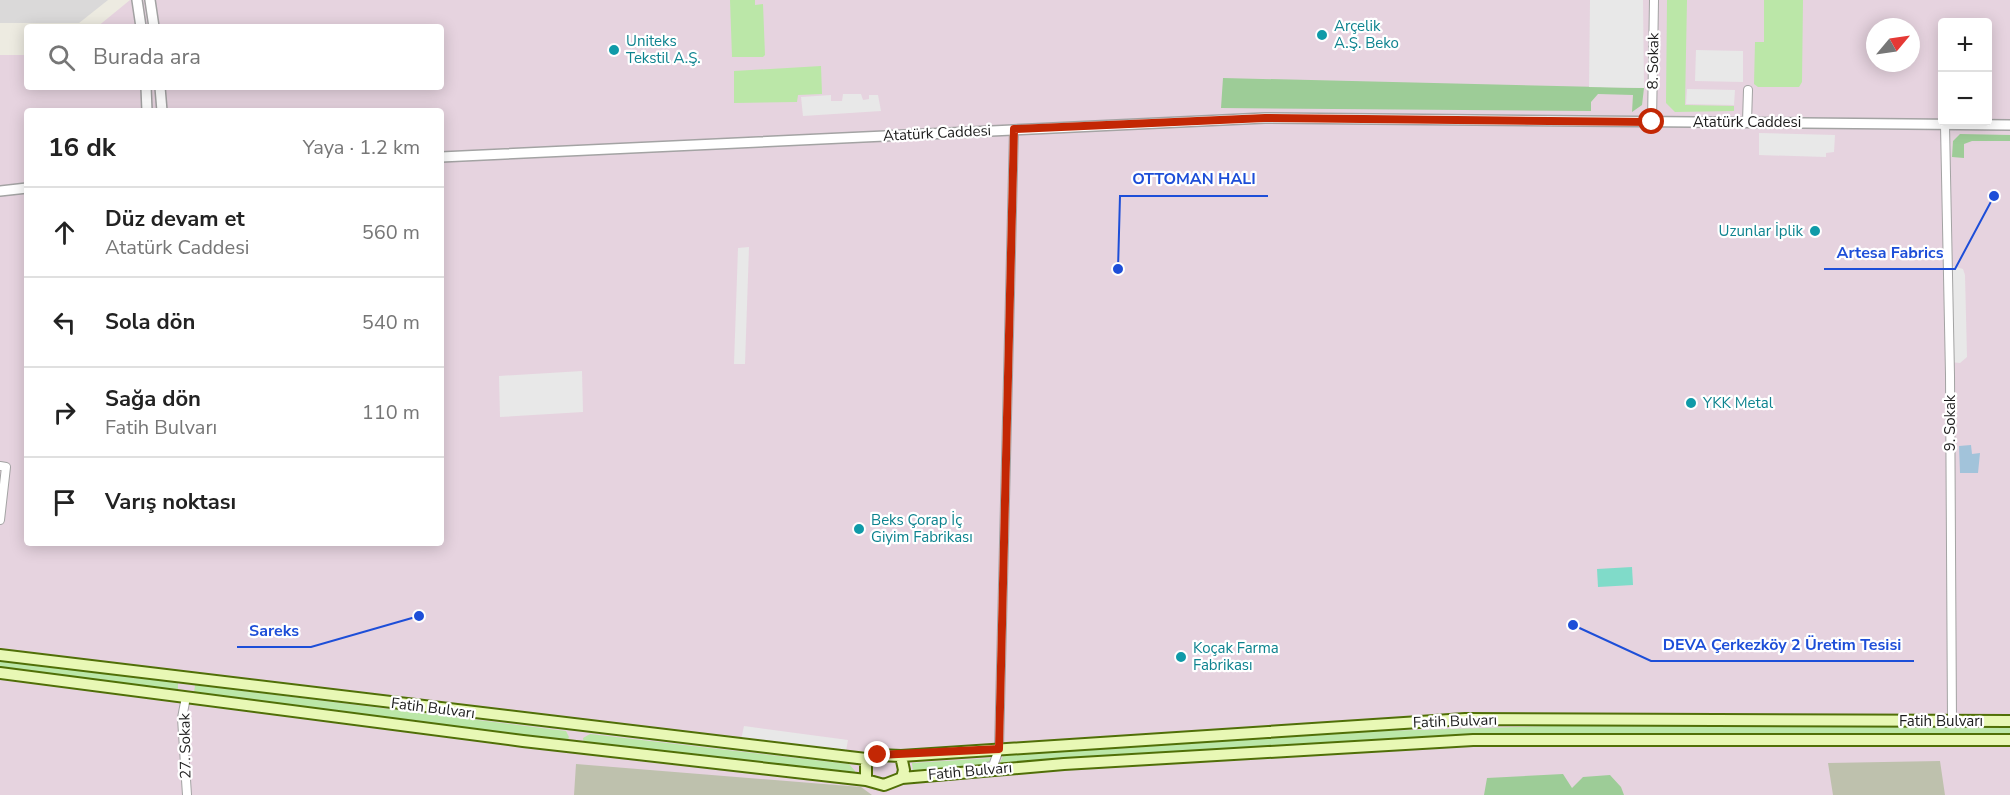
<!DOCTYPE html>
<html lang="tr">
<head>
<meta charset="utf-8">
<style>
	:root { --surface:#fff; --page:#f6f6f6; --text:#222; --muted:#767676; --line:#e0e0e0 }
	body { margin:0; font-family:"Nunito Sans",sans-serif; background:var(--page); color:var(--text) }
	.controls { position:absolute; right:18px; top:18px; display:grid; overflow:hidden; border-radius:6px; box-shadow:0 3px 15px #0003 }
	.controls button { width:54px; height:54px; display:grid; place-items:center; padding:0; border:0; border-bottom:2px solid var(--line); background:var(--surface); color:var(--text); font:30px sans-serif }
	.compass { position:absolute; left:1866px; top:18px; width:54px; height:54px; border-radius:50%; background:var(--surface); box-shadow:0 3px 15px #0003; rotate:61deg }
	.stop { position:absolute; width:18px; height:18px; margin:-14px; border:4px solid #c32704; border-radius:50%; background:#fff }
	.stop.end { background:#c32704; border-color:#fff; box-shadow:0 2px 6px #0008 }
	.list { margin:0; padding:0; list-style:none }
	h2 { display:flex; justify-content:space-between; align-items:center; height:78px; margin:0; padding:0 24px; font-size:26px }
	h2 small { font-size:20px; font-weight:400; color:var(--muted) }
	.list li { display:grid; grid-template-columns:39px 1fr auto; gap:18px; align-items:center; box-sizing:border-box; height:90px; padding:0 24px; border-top:2px solid var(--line) }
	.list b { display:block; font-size:22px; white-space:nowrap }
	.list p { margin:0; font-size:20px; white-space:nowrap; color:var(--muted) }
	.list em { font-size:20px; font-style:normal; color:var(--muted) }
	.icon { flex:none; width:33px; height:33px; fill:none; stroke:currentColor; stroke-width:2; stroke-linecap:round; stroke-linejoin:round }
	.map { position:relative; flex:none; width:2010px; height:795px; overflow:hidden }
	.search { position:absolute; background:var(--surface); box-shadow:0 3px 15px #0003; left:24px; top:24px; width:420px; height:66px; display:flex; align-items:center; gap:15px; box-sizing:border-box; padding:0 21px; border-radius:6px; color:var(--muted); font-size:22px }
	.panel { position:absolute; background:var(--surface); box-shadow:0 3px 15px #0003; left:24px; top:108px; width:420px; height:438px; border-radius:6px }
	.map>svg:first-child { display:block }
	.residential { fill:#dad9d9 }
	.industrial { fill:#e6d3df; fill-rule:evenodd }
	.construction { fill:#bec1ad }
	.grass { fill:#bbe7a8 }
	.forest { fill:#9dcc97 }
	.pitch { fill:#80dbc9 }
	.parking { fill:#e8e8e8 }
	.water { fill:#a2c3da }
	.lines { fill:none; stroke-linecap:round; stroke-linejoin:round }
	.minor-casing { stroke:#a3a3a3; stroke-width:10 }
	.tertiary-casing { stroke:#a3a3a3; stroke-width:12 }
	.secondary-casing { stroke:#506f07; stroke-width:14 }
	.minor { stroke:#fff; stroke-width:8 }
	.tertiary { stroke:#fff; stroke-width:9 }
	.secondary { stroke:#e8f8b5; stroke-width:10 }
	.route { stroke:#c32704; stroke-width:8 }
	.culture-dot { fill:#0f9aa8; stroke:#fff; stroke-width:2 }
	.labels { text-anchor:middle; stroke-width:4.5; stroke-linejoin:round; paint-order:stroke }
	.culture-label { font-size:15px; fill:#0d838f; stroke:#fff; text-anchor:start }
	.street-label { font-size:15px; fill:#1c1c1c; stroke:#fff }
	.leader { fill:none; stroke:#1d4ed8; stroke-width:2 }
	.callout-dot { fill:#1d4ed8; stroke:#fff; stroke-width:2 }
	.callout-label { font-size:16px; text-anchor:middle; font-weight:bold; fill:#1d4ed8; stroke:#fff; stroke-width:4.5; stroke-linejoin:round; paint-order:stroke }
</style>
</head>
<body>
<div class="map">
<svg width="2010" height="795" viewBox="0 0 2010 795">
	<rect width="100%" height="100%" fill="#edebe1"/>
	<path class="residential" d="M0 0H108L79 23H0Z"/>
	<path class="industrial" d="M130 0H2010V795H0V55H27V87H441V27H97ZM1942 22H1988V122H1942ZM1875 27H1911V63H1875ZM27 111H441V543H27Z"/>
	<path class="construction" d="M1940 761 1945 795H1833L1828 763Z
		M576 764 861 787 872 795H574Z"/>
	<path class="grass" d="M730 0H755V5L763 4 765 55 763 57H732Z
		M1667 0H1687L1685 105 1734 106V111L1675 112 1666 103Z
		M1764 0H1803L1802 82 1799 87H1758L1754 84 1755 42H1764Z
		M821 66 822 94 798 95 797 102 734 103V71Z
		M0 660 178 682V691L0 670Z
		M195 685 566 731 569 737 567 742 194 693Z
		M1647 723 2010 725V736L1618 735 999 765 1004 754 1381 731Z
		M590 734 849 764 855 771 854 775 584 744 583 738Z
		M993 758 986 766 913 773 912 763Z"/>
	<path class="forest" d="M1223 78 1644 88 1642 105 1632 112 1633 95 1598 94 1591 102V111L1221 108Z
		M1960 134 2010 135V141H1972L1964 144V158L1952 157 1953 141Z
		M1563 774 1572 788 1583 777 1610 775 1621 787 1624 795H1484L1487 778Z"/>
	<path class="pitch" d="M1632 567 1633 585 1598 587 1597 569Z"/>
	<path class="parking" d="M1590 0H1643L1644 88 1589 87Z
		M1696 50 1743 51V82L1695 81Z
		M1687 89 1735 90 1734 105 1686 104Z
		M843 94H861L863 100 869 99V95H878L881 111 803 116 801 97 831 95V101H842Z
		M1759 133 1835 135 1834 152 1826 153V157L1759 155Z
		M749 247 745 364H734L738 248Z
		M1953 266 1963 269 1965 275 1967 357 1960 363 1950 362V268Z
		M582 371 583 412 500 417 499 376Z
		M744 726 848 740 846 751 741 740Z"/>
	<path class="water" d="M1971 445 1972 454 1980 453 1978 473H1960L1959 446Z"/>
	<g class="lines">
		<defs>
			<path id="minor" d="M1652 122 1654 0
				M1747 122 1748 90
				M1945 125 1950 375 1952 722
				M0 466 6 467 0 520
				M186 697 182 718 187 795
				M986 767 993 766 999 749 1014 129"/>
			<path id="tertiary" d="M137 0 141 27
				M150 0 154 27
				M146 87 147 111
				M160 87 162 111
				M441 157 1265 118 2010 125
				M0 191 27 188"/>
			<path id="secondary" d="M0 655 866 759
				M0 673 523 741 866 780
				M878 755 901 756 904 770 902 778 884 785 866 780V759Z
				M901 756 1465 719 2010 721
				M902 778 1064 764 1473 740H2010"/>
		</defs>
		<use href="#minor" class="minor-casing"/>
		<use href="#tertiary" class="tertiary-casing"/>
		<use href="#secondary" class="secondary-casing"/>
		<use href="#minor" class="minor"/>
		<use href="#tertiary" class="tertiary"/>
		<use href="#secondary" class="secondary"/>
	</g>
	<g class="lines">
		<path class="route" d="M878 755 999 749 1014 129 1265 118 1652 122"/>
	</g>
	<g class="culture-dot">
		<circle cx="1322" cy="35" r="6"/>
		<circle cx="614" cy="50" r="6"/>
		<circle cx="1815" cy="231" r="6"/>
		<circle cx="1691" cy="403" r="6"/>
		<circle cx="859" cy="529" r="6"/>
		<circle cx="1181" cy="657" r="6"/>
	</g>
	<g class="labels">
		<g class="culture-label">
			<text x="1334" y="31">Arçelik<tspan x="1334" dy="17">A.Ş. Beko</tspan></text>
			<text x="626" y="46">Uniteks<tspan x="626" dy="17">Tekstil A.Ş.</tspan></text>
			<text x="1803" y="236" text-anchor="end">Uzunlar İplik</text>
			<text x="1703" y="408">YKK Metal</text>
			<text x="871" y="525">Beks Çorap İç<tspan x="871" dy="17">Giyim Fabrikası</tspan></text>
			<text x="1193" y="653">Koçak Farma<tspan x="1193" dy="17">Fabrikası</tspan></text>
		</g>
		<g class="street-label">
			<text transform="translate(1653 61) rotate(-89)" y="5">8. Sokak</text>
			<text x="1747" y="127">Atatürk Caddesi</text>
			<text transform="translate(937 133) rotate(-3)" y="5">Atatürk Caddesi</text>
			<text transform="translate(1950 423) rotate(-90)" y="5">9. Sokak</text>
			<text transform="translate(433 708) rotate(7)" y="5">Fatih Bulvarı</text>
			<text transform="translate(1455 721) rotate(-2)" y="5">Fatih Bulvarı</text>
			<text x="1941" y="726">Fatih Bulvarı</text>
			<text transform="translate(185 746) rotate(-91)" y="5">27. Sokak</text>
			<text transform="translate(970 771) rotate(-5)" y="5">Fatih Bulvarı</text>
		</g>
	</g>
	<path class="leader" d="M1118 269L1120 196H1268M1994 196L1955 269H1824M419 616L311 647H237M1573 625L1651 661H1914"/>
	<g class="callout-dot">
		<circle cx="1118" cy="269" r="6"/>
		<circle cx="1994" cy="196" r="6"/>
		<circle cx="419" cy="616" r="6"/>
		<circle cx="1573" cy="625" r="6"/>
	</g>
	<g class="callout-label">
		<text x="1194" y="184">OTTOMAN HALI</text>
		<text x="1890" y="258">Artesa Fabrics</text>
		<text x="274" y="636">Sareks</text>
		<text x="1782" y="650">DEVA Çerkezköy 2 Üretim Tesisi</text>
	</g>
</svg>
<div class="controls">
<button>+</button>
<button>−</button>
</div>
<svg class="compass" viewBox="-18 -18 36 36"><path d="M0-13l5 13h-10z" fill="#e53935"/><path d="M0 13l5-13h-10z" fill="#767676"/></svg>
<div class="stop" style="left:1652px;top:122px"></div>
<div class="stop end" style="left:878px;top:755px"></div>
<div class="search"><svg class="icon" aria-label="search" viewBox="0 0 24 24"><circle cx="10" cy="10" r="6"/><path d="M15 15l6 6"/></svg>Burada ara</div>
<section class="panel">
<h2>16 dk<small>Yaya · 1.2 km</small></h2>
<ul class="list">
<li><svg class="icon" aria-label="ahead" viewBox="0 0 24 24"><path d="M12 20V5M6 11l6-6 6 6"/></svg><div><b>Düz devam et</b><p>Atatürk Caddesi</p></div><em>560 m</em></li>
<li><svg class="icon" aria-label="left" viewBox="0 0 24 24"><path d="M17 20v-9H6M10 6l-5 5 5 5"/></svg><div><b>Sola dön</b></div><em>540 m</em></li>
<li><svg class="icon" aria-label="right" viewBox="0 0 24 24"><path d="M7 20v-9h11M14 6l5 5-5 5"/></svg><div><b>Sağa dön</b><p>Fatih Bulvarı</p></div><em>110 m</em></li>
<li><svg class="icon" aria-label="arrive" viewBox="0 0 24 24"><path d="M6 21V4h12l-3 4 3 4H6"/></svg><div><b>Varış noktası</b></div></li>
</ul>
</section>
</div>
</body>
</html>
